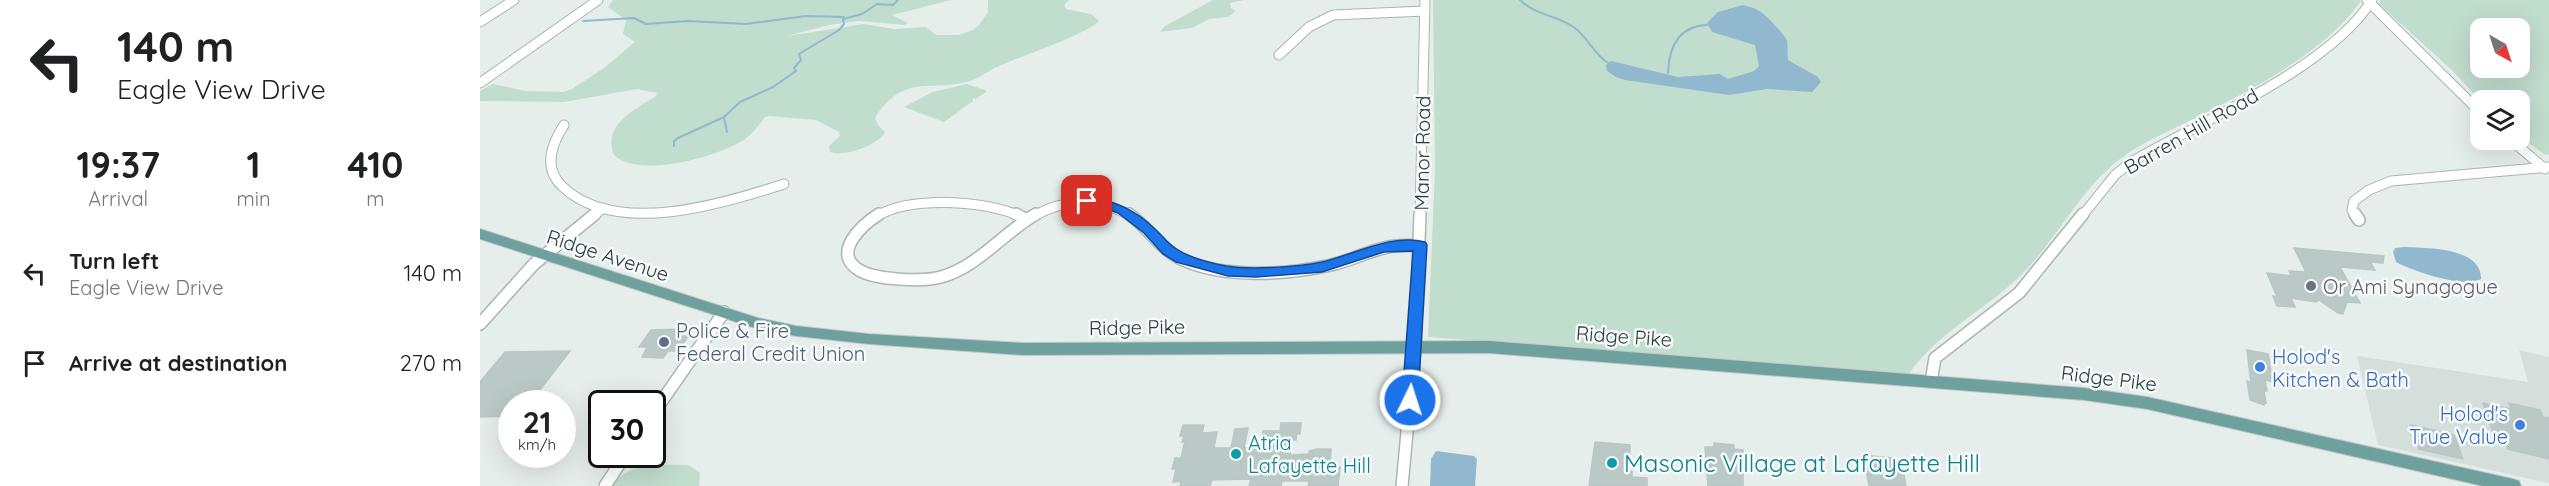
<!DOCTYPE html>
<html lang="en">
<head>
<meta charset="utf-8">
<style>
	body { margin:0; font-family:Quicksand,sans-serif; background:#f2f2f2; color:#202124; height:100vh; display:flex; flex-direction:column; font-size:22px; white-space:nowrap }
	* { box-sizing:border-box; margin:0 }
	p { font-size:20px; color:#757577 }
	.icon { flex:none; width:33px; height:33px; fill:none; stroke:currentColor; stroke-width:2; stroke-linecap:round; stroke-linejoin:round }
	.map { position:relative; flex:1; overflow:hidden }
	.sheet { display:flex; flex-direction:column; background:#fff; width:480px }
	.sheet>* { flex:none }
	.hud { background:#fff; color:#202124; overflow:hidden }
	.needle { width:39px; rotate:141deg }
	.fabs { position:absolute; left:1990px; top:18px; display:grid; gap:12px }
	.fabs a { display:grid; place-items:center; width:60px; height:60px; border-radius:12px; background:#fff; box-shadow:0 6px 24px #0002; font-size:30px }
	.speed { position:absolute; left:18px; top:390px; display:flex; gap:12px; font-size:30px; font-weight:700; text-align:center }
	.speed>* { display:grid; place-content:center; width:78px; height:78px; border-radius:50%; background:#fff; box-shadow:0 6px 24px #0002; line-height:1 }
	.speed small { font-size:15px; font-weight:400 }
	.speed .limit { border:3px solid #111; border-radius:9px; background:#fff; color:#111 }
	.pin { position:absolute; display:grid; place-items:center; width:51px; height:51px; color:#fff; margin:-26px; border-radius:12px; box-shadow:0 3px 9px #0006 }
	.me { position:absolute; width:66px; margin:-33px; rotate:4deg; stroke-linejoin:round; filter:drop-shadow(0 0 4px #0008) }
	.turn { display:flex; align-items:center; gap:21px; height:126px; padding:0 18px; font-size:27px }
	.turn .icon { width:78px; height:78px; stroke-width:2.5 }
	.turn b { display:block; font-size:42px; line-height:51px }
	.eta { display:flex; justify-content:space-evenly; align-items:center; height:102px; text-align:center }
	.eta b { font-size:36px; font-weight:700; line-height:42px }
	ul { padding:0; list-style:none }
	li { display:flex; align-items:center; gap:18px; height:90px; padding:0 18px }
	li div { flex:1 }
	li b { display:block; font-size:22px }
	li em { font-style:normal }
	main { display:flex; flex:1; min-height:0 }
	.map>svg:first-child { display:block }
</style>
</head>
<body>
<main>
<section class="sheet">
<div class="hud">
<div class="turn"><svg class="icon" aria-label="left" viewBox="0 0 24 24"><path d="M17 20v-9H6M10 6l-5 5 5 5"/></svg><div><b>140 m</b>Eagle View Drive</div></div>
</div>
<div class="eta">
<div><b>19:37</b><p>Arrival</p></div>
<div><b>1</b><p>min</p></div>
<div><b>410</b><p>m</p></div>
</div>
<ul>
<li><svg class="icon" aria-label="left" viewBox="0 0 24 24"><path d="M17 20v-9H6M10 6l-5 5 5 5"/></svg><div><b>Turn left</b><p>Eagle View Drive</p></div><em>140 m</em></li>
<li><svg class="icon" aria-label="arrive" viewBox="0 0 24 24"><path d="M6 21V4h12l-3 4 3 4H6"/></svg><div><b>Arrive at destination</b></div><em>270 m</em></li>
</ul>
</section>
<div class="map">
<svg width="2069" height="486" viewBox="0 0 2069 486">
	<rect width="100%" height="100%" fill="#e6eeec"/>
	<path fill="#d4dedb" d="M 2039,350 L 2069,357 L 2069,483 L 1898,445 L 1877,356 L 2048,382 Z"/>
	<path fill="#c1ddce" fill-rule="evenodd" d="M 133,0 L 471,0 L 412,15 L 428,23 L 425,25 L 379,21 L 349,25 L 307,36 L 384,24 L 414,29 L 446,27 L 456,35 L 479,35 L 493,30 L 499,25 L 508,12 L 508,0 L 589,0 L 584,5 L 586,9 L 611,14 L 619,21 C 604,36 540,56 517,67 C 509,70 501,77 493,80 C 450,94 425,71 395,118 L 398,125 L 405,132 C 397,146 365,157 350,152 L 349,146 L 360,136 L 359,132 L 336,120 L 289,116 L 285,117 C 278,126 272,135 262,141 C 236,157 159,179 134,155 C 122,125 154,110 176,96 L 177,93 L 157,89 L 84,102 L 0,101 L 0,91 L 13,84 L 46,91 L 83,92 L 92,89 L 124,68 L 155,42 L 143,34 L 146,20 L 128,7 Z
		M 733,0 L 764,0 L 750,3 L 751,8 L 756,11 L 748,17 L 729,19 L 712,28 L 680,32 L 685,26 Z
		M 953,0 L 1880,0 L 1881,1 C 1844,54 1764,94 1707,122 C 1687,132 1666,141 1647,154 C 1604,183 1581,233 1546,270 C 1510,308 1458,331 1428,375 L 948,337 L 955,169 Z
		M 1900,0 L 2069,0 L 2069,155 L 2064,154 L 2040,137 L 2040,100 L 2001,102 L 1974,72 L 1899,4 ZM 2001,28 L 2040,28 L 2040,68 L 2001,68 Z
		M 487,84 L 507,91 L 496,99 L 493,98 L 493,101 L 464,122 L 424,107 L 453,92 Z
		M 208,465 L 220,473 L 219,486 L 132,486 C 149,461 181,465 208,465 Z"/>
	<path fill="#92b8cf" d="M 1263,5 C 1270,7 1275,8 1281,12 C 1286,15 1306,36 1307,41 C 1308,47 1307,54 1308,60 L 1338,77 L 1341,82 L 1332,92 L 1287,89 L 1249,95 L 1145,80 L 1136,77 L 1127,71 L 1126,65 L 1131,61 L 1198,77 L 1240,74 L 1248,79 L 1274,71 L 1279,66 L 1275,45 L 1232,32 L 1227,23 L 1238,12 Z
		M 1924,247 C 1946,248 2002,247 2001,279 C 1985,289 1933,271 1916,262 L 1913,252 L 1915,248 Z
		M 956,451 L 994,456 L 997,459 L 995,486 L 950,486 L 951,459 Z"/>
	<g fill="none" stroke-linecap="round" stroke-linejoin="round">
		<path stroke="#92b8cf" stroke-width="2" d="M 1040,0 C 1056,16 1078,15 1095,28 C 1108,38 1114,54 1128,63
			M 103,21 L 154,18 L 166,24 L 208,21 L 266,24 L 326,16 L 364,17
			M 1188,73 C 1189,47 1199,26 1227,25
			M 244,117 L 247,132
			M 194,146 L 194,141 L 198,138 L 244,117 L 260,102 L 293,87 L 316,71 L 314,68 L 321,60 L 319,54 L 359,30 L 364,24 L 363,19 L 382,14 L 397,4 L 413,5 L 418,0"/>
	</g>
	<path fill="#bbc9c6" stroke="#b9c7c4" stroke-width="1.5" d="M 1814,248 L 1904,256 L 1903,263 L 1890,262 L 1895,270 L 1860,267 L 1880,303 L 1867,302 L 1863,314 L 1858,313 L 1839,300 L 1836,302 L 1811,298 L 1815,307 L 1797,306 L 1793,296 L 1797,297 L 1787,273 L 1811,276 L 1809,271 L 1826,272 Z
		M 205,329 L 200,336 L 208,336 L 199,351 L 188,351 L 183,358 L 162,357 L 167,347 L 159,347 L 171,330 Z
		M 1767,350 L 1788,354 L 1793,382 L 1785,380 L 1787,391 L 1784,391 L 1786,403 L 1784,402 L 1784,405 L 1770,400 L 1767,381 L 1771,383 Z
		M 90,351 L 49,404 L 32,404 L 32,416 L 0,417 L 0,382 L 25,352 Z
		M 2003,403 L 2031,409 L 2029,403 L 2060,410 L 2063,417 L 2069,418 L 2069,459 L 2028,449 L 2023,434 L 2013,432 Z
		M 801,423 L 821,423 L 820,434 L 817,434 L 816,440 L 812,440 L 810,455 L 829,454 L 829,451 L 837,449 L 851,449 L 850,467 L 860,467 L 858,486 L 828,486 L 829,481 L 802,481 L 801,486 L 769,486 L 771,479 L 732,480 L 730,486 L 700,486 L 701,481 L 693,482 L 696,469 L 692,469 L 695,458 L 701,458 L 705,441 L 702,442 L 704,436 L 700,436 L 703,425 L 724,425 L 722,433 L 737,432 L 734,448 L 751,448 L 755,429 L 768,428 L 764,448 L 781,448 L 783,431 L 800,431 Z
		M 1931,425 L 1974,435 L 1983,459 L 1939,449 Z
		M 1115,442 L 1150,445 L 1149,471 L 1152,471 L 1152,477 L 1167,478 L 1167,486 L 1109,486 Z
		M 1234,443 L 1254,445 L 1254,449 L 1263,450 L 1263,486 L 1228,486 L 1225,447 L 1234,447 Z
		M 1392,456 L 1412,458 L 1413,462 L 1422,463 L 1426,486 L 1389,486 L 1384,460 L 1393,460 Z"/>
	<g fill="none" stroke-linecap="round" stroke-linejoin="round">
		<defs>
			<path id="minor-far1" d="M 1887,0 L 2001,113
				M 0,22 L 34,0
				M 799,55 L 829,27 L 853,15 L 945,11
				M 0,83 L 118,0
				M 84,125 C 71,145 63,169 83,187 C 136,237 243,204 304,184
				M 2031,140 L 2065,169
				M 113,216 L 123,208
				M 397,216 C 430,196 505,200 539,216
				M 554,216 C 585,198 620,198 651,216
				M 940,216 L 945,0
				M 1602,216 L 1635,175 L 1651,162 C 1720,122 1851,67 1892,0
				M 1876,216 L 1872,210 L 1874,201 L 1889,190 L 1911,181 L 2069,167"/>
			<path id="minor" d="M 399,214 C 382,225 351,253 379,270 C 395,280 443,282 461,277 C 499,266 523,233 556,214
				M 536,214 L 545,219
				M 649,214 C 668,227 680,249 701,259 C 744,279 806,275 851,265 C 870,261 888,251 908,247 C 918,245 929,246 940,245
				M 1875,214 L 1879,220
				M 0,324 L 54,264 L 115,214
				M 1451,382 L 1455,358 L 1539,293 L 1603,214
				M 172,415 L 244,312
				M 125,486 L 146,454
				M 922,486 L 935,346 L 940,214"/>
			<path id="major" d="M 0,229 L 278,318 L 316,326 L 389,334 L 543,343 L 1009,341 L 1604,388 L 1667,397 L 2033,479 L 2039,481 L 2041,486 L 2003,486 L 1667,409 L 1604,400 L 1009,353 L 543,355 L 389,344 L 316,336 L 272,327 L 0,239 Z"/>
		</defs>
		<use href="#minor-far1" stroke="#a9b6b4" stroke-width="11"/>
		<use href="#minor" stroke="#a9b6b4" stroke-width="14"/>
		<use href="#major" stroke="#c2c9c9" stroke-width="2"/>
		<use href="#minor-far1" stroke="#fff" stroke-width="9"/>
		<use href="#minor" stroke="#fff" stroke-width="11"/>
		<use href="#major" fill="#6ea09e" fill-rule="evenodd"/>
	</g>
	<path fill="#1a73e8" stroke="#114b97" stroke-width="1.5" d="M 607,197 C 633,200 656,210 675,229 C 682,235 687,243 695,248 C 709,258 730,263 746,266 C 769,270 820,267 842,262 C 873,255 912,233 945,242 L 947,245 L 938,400 L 935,405 L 924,405 L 922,400 L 933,251 L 904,252 L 842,272 L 776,277 L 748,276 L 696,262 L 683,254 L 664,233 L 638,213 L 621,207 L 602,204 L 600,201 L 602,198 Z"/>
	<circle fill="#6b7280" stroke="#f7faf9" stroke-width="2" cx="1831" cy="286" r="6"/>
	<circle fill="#5c6f8a" stroke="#f7faf9" stroke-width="2" cx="184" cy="342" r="6"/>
	<g fill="#3f7fe0" stroke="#f7faf9" stroke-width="2">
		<circle cx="1780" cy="367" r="6"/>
		<circle cx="2040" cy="425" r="6"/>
	</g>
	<g fill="#0f9aa8" stroke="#f7faf9" stroke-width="2">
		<circle cx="756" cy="454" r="6"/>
		<circle cx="1132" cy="463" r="6"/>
	</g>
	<g text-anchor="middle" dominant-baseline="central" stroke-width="5" stroke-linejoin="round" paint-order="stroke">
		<g font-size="20" fill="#263f3e" stroke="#f7faf9">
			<text transform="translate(1711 131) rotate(-30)">Barren Hill Road</text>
			<text transform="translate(942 153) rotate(-89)">Manor Road</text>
			<text transform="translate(128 255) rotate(18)">Ridge Avenue</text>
			<text transform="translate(657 327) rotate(-1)">Ridge Pike</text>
			<text transform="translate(1144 336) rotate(4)">Ridge Pike</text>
			<text transform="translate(1629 378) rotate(7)">Ridge Pike</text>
		</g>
		<g font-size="20" fill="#5b616d" stroke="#f7faf9" text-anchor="start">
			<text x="1843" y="286">Or Ami Synagogue</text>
		</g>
		<g font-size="20" fill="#4e5e75" stroke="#f7faf9" text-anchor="start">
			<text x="196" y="330">Police &amp; Fire<tspan x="196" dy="23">Federal Credit Union</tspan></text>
		</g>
		<g font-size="20" fill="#366cbe" stroke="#f7faf9" text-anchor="start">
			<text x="1792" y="356">Holod's<tspan x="1792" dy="23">Kitchen &amp; Bath</tspan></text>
			<text x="2028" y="413" text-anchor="end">Holod's<tspan x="2028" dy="23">True Value</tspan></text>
		</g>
		<g font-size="20" fill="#0d838f" stroke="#f7faf9" text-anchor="start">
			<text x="768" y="442">Atria<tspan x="768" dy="23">Lafayette Hill</tspan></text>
		</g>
		<g font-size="24" fill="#0d838f" stroke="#f7faf9" text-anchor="start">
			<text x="1144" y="463">Masonic Village at Lafayette Hill</text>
		</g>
	</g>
</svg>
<div class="fabs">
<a><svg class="needle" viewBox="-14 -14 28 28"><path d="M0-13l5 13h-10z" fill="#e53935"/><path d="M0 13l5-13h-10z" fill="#757577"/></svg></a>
<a><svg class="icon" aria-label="layers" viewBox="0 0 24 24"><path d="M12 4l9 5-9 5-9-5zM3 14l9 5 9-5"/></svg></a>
</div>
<div class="speed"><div>21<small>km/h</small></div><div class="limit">30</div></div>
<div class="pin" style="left:607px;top:201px;background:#d93025"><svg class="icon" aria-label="arrive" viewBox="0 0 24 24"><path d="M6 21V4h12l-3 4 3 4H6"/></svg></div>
<svg class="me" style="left:930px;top:400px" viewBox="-20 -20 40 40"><circle r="17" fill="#1a73e8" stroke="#fff" stroke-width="3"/><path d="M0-11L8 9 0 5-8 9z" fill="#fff"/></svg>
</div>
</main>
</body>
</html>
